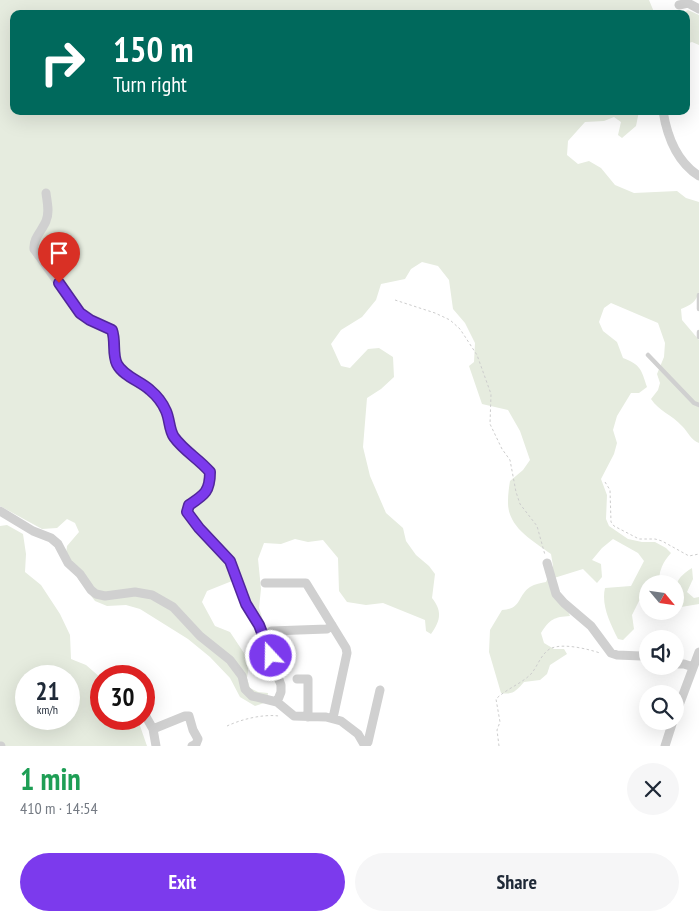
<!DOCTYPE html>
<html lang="en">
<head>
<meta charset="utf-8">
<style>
	body { margin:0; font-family:"PT Sans Narrow",sans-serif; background:#f6f6f7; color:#1f2937; height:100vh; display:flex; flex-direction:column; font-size:19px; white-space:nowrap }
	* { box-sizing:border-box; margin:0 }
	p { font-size:16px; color:#747a83 }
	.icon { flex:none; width:28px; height:28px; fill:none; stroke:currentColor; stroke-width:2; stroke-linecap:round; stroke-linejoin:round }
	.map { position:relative; height:746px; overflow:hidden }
	.panel { display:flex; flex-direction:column; background:#fff; flex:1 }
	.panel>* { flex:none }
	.guide { position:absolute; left:10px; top:10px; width:680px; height:105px; border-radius:10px; box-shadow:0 5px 20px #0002; background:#00695c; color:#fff; overflow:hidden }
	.needle { width:32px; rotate:119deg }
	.controls { position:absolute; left:639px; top:575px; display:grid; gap:10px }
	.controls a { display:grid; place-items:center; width:45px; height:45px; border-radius:50%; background:#fff; box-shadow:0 5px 20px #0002; font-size:25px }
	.speed { position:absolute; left:15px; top:665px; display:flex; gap:10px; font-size:25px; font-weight:700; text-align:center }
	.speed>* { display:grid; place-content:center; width:65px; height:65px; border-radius:50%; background:#fff; box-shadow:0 5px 20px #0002; line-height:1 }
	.speed small { font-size:12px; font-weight:400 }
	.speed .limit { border:8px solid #d22; background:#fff; color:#111 }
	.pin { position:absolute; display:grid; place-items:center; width:42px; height:42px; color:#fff; margin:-51px -21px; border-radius:50% 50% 50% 0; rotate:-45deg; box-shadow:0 0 5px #0007 }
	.pin .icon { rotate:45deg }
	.me { position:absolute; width:55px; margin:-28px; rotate:339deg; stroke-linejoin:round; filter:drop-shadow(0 0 4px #0008) }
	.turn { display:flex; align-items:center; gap:18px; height:105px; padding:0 20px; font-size:22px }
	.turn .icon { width:65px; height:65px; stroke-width:2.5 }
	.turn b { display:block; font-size:35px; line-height:42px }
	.round { display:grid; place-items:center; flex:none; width:52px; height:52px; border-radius:26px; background:#f6f6f7 }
	.overview { display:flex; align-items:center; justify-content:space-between; height:85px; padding:0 20px }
	h1 { font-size:30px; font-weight:800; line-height:38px; color:#1e9e55 }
	.primary-button { display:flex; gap:10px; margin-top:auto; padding:10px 20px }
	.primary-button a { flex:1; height:58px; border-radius:30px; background:#7c3aed; color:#fff; font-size:20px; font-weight:800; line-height:58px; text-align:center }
	.primary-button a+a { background:#f6f6f7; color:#1f2937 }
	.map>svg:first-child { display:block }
</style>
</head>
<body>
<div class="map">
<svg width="699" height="746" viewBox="0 0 699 746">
	<rect width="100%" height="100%" fill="#fff"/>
	<path fill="#e6ecdf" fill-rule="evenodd" d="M 0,0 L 649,0 L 654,12 L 658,14 L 14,14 L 14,111 L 639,111 L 636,126 L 622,138 L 618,135 L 621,122 L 614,117 L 604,121 L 585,122 L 568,141 L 567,155 L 578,164 L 589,161 L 601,168 L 615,185 L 634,193 L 677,191 L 686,198 L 699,202 L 699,292 C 696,302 691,305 681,309 L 682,320 L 699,340 L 699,443 C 691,440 688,432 682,426 C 672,415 659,411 651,399 L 658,390 L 660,383 L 657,374 L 664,357 L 665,343 L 658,323 L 611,303 L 604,308 L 599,322 L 603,331 L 617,342 L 623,358 C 641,365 641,369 647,387 L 639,393 L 631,393 L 617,416 L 613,430 L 617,443 L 614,454 L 601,479 L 607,495 L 606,519 L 609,526 L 628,539 L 642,542 L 655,542 L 666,548 L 671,553 C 662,563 659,571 659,584 L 648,584 L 647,599 L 639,601 L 632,615 L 634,629 L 623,640 L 618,639 C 610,623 601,605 605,588 L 631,586 L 644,561 L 638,553 L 613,539 L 602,548 L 592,560 L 601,564 L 602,577 L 597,583 L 583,569 L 554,578 L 570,616 C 554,617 550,619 541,633 L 544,643 L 554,649 L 564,649 L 567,654 L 550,665 L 547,674 L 540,680 L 524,682 C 516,691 513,695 501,693 L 489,652 L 490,630 L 502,610 C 522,609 517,596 530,587 C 535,584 541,583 546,582 L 553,566 L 551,554 C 532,540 507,527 508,501 C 508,494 509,487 510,481 L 523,470 L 530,460 L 520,431 L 508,410 L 482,404 L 469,366 L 474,362 L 475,343 L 465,323 L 453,309 L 449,280 L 438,266 L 422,262 L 411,269 L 405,279 L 381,284 L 376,300 L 362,317 L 341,330 L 331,344 L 341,366 L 350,368 L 368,349 L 379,348 L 393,357 L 394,377 L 381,389 L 367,398 L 363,447 L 370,476 L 386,513 L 403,528 L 406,541 L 416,555 L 429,566 L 435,574 L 432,598 C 443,612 440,621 431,634 L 426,631 L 425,620 L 383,603 L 366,605 L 347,602 L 339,591 L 338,558 L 323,540 L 308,542 L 295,539 L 281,544 L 264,543 L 258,559 L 261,589 L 259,608 L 272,648 L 279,659 L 283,685 L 275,683 L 254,627 L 253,608 L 248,592 L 232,581 L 207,591 L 202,602 L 215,626 L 230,632 L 244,653 L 249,666 L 247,678 L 250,688 L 258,692 L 268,693 L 267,702 L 255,706 L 240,697 L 230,678 L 210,657 L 188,639 L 140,609 L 126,605 L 107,606 L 95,601 L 79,580 L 66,554 L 67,546 L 79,532 L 75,523 L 67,519 L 57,528 L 42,529 L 0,506 Z
		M 688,10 L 699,15 L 699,45 L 692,42 L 686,44 L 686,14 L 680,14 Z
		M 7,525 L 23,534 L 26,554 L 25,572 L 41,585 L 60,614 L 70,635 L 71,659 L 86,665 L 101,678 L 101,719 L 136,719 L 139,723 L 147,746 L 0,746 L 0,526 ZM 26,676 L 69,676 L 69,719 L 26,719 Z
		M 692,568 L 693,579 L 687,592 L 694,598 L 699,597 L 699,604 L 675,608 C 675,587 673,580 692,568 Z"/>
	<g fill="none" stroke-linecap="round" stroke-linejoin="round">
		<path stroke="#cdcdcd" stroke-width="1" stroke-dasharray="2.5 2.5" stroke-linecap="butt" d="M 395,300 L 435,313 L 450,320 L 460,329 L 477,355 L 491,394 L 490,424 L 502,449 L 510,460 L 516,492 L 520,504 L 537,526 L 545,555
			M 605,482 L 610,490 L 611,522 L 614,526 L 639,539 L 655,539 L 662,541 L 689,556 L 699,554
			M 227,726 C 242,719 263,714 279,716
			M 499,746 L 497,730 L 500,722 L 496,699 C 506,689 521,684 531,674 C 537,667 540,657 547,651 C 557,641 588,649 600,653"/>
		<path stroke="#d0d0d0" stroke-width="4.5" d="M 699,295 L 699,309
			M 699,332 L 699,337
			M 648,355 L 694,403 L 699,405"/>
		<path stroke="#d0d0d0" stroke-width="9" d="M 679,5 L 688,3 L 699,9
			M 663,111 C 667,136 677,162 699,176
			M 46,193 C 47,202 50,212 46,221 C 42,231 33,238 34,249 L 80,313 L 90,319 L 112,330 C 116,341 112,354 117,364 C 123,376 140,381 150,390 C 156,395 163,404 166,412 C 170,420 169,430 174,437 C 184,451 199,459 210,472 C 210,492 204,495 189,505 L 187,512 L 199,527 L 231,561 L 246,604 L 259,625 L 281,685 L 281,692 L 277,702
			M 0,511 L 33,531 L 51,538 L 58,544 L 68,563 L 80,574 L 91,590 L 96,594 L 105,596 L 135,592 L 152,595 L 173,607 L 200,636 L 230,660 L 242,676 L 245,689 L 252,696 L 277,702 L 294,716 L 326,717 L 341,721 L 358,734 L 365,746
			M 547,563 L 556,594 L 564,603 L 591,626 L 611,653 L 617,655 L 641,656 L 648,658
			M 265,583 L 306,583 L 346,648 L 347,653 L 333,718
			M 271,631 L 327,629 L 332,625
			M 675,664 L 684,664 L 693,667
			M 297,679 L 308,679 L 308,717
			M 145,715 L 153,729 L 156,746
			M 675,716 L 699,652
			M 153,729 L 185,716 L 189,716 L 193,730 L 198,739 L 196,744 L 192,746
			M 0,746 L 1,746
			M 365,746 L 368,742 L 380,690
			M 665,746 L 673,721"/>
	</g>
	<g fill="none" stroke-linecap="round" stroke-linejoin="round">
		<defs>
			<path id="route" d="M 59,283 L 80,313 L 90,320 L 112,330 C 116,341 112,354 117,364 C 123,376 140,381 150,390 C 156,395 163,404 166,411 C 170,420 169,430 174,437 C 184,451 199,459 210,472 C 210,492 204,495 189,505 L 187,512 L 199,528 L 230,561 L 246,604 L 259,625 L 271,656"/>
		</defs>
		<use href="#route" stroke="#51269a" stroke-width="12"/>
		<use href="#route" stroke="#7c3aed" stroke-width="9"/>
	</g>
</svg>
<div class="controls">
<a><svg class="needle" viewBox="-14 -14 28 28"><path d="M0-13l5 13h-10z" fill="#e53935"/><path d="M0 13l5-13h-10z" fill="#747a83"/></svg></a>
<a><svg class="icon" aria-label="sound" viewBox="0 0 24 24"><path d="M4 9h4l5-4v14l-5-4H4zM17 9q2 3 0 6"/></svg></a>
<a><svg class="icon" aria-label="search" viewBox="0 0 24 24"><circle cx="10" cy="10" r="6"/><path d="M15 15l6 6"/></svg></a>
</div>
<div class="speed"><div>21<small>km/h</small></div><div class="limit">30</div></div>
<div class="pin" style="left:59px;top:283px;background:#d93025"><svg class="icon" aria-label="arrive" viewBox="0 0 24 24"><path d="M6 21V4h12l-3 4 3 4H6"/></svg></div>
<svg class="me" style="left:271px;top:656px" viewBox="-20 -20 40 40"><circle r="17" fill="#7c3aed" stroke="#fff" stroke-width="3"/><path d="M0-11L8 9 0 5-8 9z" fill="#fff"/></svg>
<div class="guide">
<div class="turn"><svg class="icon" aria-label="right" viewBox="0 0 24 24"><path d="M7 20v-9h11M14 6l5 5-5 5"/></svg><div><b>150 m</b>Turn right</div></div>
</div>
</div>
<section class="panel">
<div class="overview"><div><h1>1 min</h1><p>410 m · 14:54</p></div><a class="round"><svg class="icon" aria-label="close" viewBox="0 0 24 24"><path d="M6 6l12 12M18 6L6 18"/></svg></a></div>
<div class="primary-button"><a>Exit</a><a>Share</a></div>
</section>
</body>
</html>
